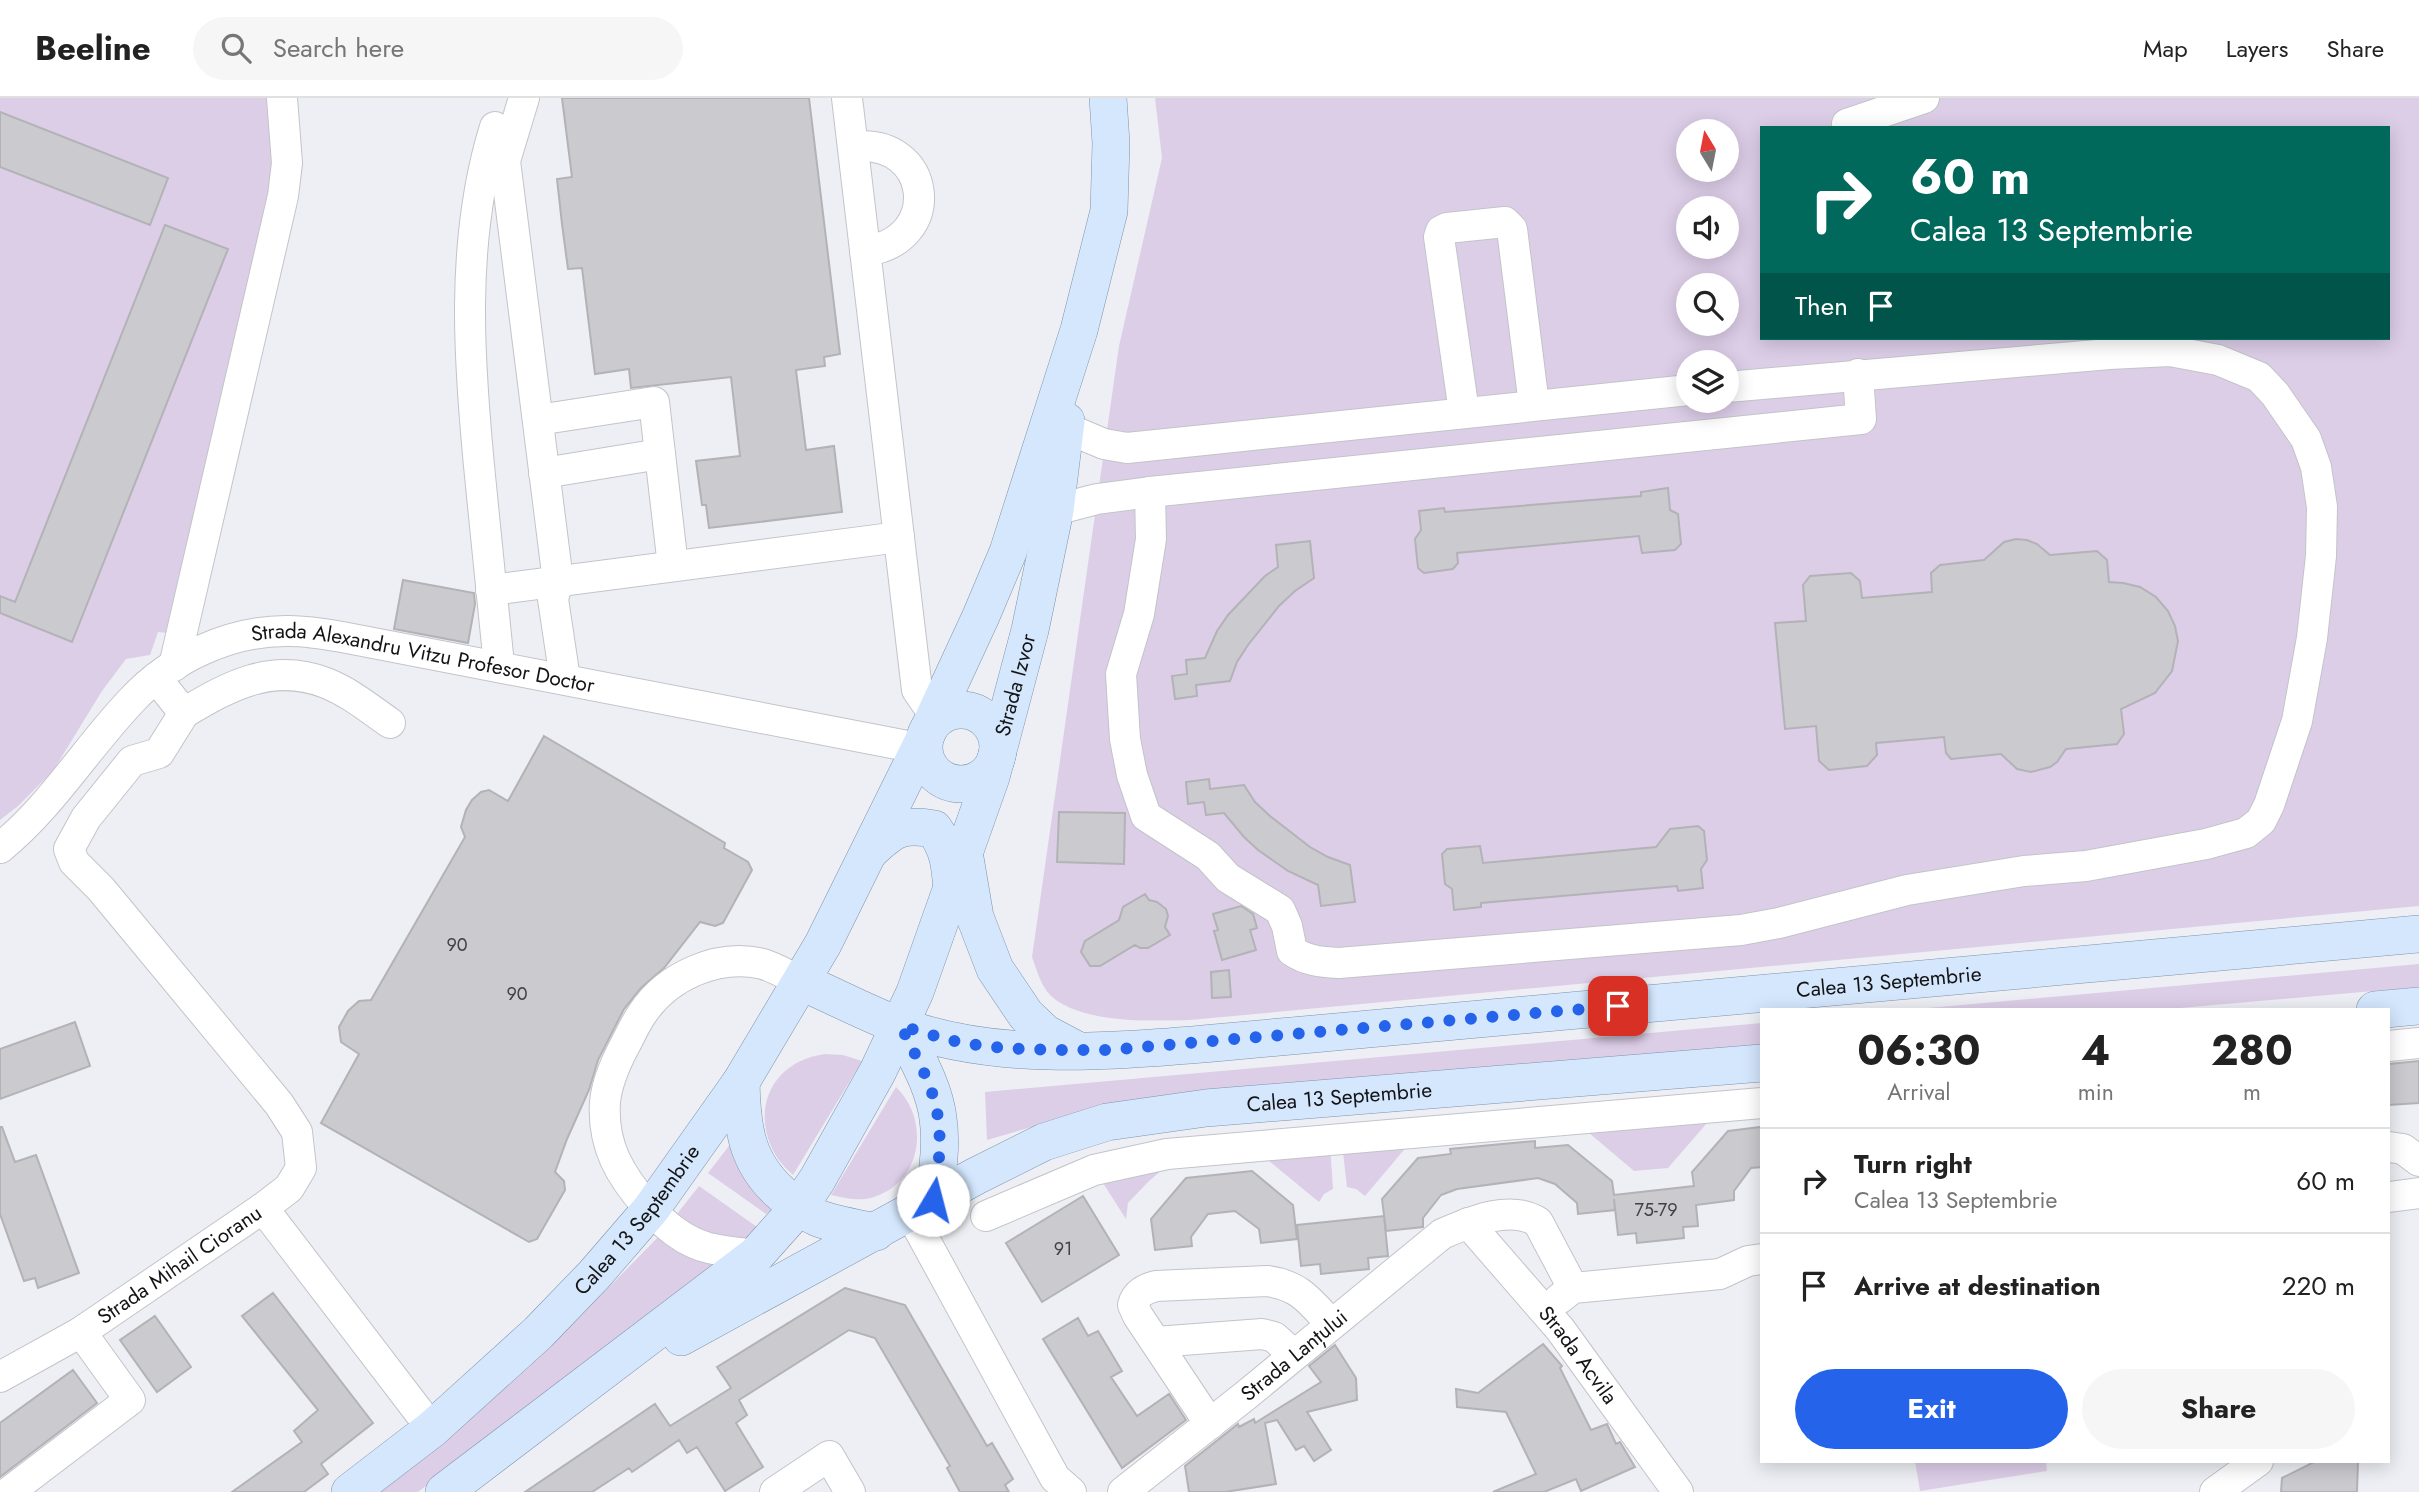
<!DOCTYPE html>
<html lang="en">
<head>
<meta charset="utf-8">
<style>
	body { margin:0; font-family:Jost,sans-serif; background:#f6f6f6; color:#222; height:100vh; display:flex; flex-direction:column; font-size:26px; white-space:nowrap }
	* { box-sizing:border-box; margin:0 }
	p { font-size:23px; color:#767676 }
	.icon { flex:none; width:38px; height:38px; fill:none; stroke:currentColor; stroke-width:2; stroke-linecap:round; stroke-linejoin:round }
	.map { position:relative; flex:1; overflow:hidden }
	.side { position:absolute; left:1760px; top:910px; width:630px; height:455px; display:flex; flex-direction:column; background:#fff; border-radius:0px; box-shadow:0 4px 18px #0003 }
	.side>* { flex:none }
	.hud { position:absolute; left:1760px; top:28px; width:630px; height:214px; border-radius:0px; box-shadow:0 4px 18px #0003; background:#00695c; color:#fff; overflow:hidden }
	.needle { width:46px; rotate:350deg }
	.fabs { position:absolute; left:1676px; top:21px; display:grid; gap:14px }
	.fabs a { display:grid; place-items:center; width:63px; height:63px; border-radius:50%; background:#fff; box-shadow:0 4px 18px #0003; font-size:35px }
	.pin { position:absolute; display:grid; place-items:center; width:60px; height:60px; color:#fff; margin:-30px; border-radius:14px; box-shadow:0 4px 10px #0006 }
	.me { position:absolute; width:77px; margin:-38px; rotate:8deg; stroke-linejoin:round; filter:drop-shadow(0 0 5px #0008) }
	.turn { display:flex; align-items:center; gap:24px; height:147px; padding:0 35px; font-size:32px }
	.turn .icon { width:91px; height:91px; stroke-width:2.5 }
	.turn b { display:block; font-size:49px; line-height:60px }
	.then { display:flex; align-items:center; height:66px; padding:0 35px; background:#0003; gap:14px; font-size:26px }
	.eta { display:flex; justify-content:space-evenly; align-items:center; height:119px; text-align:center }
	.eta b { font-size:42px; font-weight:700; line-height:49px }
	.button { display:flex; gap:14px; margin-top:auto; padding:14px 35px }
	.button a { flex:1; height:80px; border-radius:42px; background:#2563eb; color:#fff; font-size:28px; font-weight:700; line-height:80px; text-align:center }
	.button a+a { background:#f6f6f6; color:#222 }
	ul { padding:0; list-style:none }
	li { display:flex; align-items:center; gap:21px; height:105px; padding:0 35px; border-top:2px solid #e0e0e0 }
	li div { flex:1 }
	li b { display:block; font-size:26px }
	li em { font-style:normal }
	header { display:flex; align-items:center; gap:42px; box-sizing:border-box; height:98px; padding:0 35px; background:#fff; border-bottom:2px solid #e0e0e0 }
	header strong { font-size:33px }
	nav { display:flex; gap:38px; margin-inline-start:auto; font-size:24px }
	.search { width:490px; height:63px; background:#f6f6f6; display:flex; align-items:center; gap:18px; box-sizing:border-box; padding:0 24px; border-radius:38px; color:#767676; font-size:26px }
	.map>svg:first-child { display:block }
</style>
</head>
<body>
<header>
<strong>Beeline</strong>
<div class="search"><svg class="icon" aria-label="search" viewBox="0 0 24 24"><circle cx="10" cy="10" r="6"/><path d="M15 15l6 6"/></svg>Search here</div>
<nav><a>Map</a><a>Layers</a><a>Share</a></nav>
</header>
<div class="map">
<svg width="2419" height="1394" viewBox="0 0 2419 1394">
	<rect width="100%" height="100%" fill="#edeff4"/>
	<path fill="#ddcee8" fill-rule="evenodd" d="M 0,0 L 295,0 L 194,538 L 158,534 L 150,557 L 126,561 L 102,593 L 53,673 L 18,708 L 0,722 Z
		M 1155,0 L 2419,0 L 2419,808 L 1190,922 C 1151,923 1082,926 1051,898 C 1041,888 1037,873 1032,859 L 1119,248 L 1162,60 ZM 1762,30 L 2389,30 L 2389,240 L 1762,240 ZM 1689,33 L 1727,33 L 1727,72 L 1689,72 ZM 1689,110 L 1727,110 L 1727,149 L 1689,149 ZM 1689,187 L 1727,187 L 1727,226 L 1689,226 ZM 1689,264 L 1727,264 L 1727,303 L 1689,303 Z
		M 2419,866 L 2419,889 L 2157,912 L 1906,912 Z
		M 1762,925 L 1762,947 L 1169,999 L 1101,1009 L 987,1042 L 985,994 Z
		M 825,956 L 843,957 L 862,963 L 793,1077 C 788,1072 782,1067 778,1061 C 748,1014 771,963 825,956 Z
		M 896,989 C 930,1022 923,1083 874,1099 C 860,1104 845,1100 831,1097 Z
		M 1714,1017 L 1668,1070 L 1634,1073 L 1582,1029 Z
		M 1414,1040 L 1365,1098 L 1356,1091 L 1347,1089 L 1342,1046 Z
		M 732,1044 L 772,1111 L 766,1116 L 708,1075 Z
		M 1330,1047 L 1333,1091 L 1324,1096 L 1319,1104 L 1258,1054 Z
		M 1174,1062 L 1149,1083 L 1128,1105 L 1126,1121 L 1101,1082 Z
		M 699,1088 L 760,1131 L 747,1141 L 723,1145 L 673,1121 Z
		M 664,1133 L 725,1163 L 418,1394 L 374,1394 L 452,1331 L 570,1229 Z
		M 1915,1363 L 2046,1363 L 2047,1373 L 1920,1393 Z"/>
	<path fill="#cacacf" stroke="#b2b2b7" stroke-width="2" d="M 562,0 L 809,0 L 840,256 L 824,259 L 825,268 L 796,272 L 806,352 L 834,348 L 842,414 L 709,430 L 706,407 L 702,407 L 696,363 L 740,358 L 731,279 L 631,290 L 629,271 L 595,276 L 582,170 L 568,171 L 562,126 L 557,81 L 572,79 Z
		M 0,14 L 168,80 L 150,127 L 0,69 Z
		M 165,127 L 228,151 L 72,544 L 0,515 L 0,498 L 15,504 Z
		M 1668,390 L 1670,412 L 1678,416 L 1681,446 L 1675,452 L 1642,455 L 1639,438 L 1457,455 L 1458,465 L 1453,471 L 1424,475 L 1418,470 L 1415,441 L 1421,432 L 1419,413 L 1444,410 L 1445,414 L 1641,398 L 1641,394 Z
		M 2016,441 L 2027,442 L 2037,446 L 2050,457 L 2097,453 L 2107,462 L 2109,484 L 2123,485 L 2140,489 L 2156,499 L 2168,513 L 2175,528 L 2178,543 L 2172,573 L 2155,595 L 2121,611 L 2124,636 L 2117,646 L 2066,651 L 2057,664 L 2050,669 L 2031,674 L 2017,671 L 2001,656 L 1951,661 L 1946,655 L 1944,639 L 1876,645 L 1877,657 L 1867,668 L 1829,672 L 1819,663 L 1816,628 L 1785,631 L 1775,525 L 1806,523 L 1803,487 L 1810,478 L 1851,475 L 1860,483 L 1862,500 L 1932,494 L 1931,475 L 1940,467 L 1984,462 L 2004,444 Z
		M 1310,443 L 1314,480 L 1295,493 L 1279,508 L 1248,547 L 1237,564 L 1230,583 L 1196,587 L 1197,598 L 1175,601 L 1172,578 L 1187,576 L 1186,562 L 1205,560 L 1217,533 L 1228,517 L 1265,478 L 1278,469 L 1276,447 Z
		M 403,482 L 474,495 L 475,506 L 468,545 L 394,531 Z
		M 544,638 L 725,745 L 724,750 L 748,764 L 752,772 L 723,825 L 715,828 L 700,824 L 664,870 L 641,890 L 624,911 L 598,962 L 589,992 L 567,1041 L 555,1074 L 564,1083 L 565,1092 L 537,1141 L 529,1144 L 321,1025 L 359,956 L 341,944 L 339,929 L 348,913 L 359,903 L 371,902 L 465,739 L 461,729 L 466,712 L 472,702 L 481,694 L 489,692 L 508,703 Z
		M 1209,681 L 1210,691 L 1244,687 L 1255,704 L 1270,718 L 1310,749 L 1328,759 L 1350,767 L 1355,804 L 1321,808 L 1318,787 L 1288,773 L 1258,752 L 1244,739 L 1224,715 L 1206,717 L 1204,704 L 1188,706 L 1186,684 Z
		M 1059,714 L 1125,715 L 1124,766 L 1057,764 Z
		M 1698,728 L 1704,733 L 1707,762 L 1701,771 L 1703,790 L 1678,793 L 1677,788 L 1481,805 L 1481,809 L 1454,812 L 1452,791 L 1445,786 L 1442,756 L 1447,751 L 1480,748 L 1483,765 L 1656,749 L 1670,731 Z
		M 1145,796 L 1149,802 L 1157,804 L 1166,811 L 1168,818 L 1165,829 L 1170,837 L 1148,850 L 1140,850 L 1135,847 L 1100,868 L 1090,868 L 1081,854 L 1085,843 L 1119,822 L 1123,809 Z
		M 1241,808 L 1253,816 L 1257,830 L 1250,832 L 1256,852 L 1222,862 L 1214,833 L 1218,832 L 1213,816 Z
		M 1229,872 L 1231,899 L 1212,900 L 1211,874 Z
		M 75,924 L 90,968 L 0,1001 L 0,951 Z
		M 2419,963 L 2419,1005 L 2389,1007 L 2389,966 Z
		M 0,1029 L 2,1029 L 15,1064 L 36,1057 L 79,1175 L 38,1190 L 35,1180 L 24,1183 L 0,1116 Z
		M 1761,1029 L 1762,1069 L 1751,1070 L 1734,1093 L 1734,1102 L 1696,1107 L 1698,1128 L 1683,1129 L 1684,1140 L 1637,1145 L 1636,1135 L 1618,1137 L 1614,1101 L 1615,1112 L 1578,1116 L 1577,1105 L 1555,1086 L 1538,1080 L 1457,1091 L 1441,1097 L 1423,1120 L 1423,1129 L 1386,1133 L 1382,1101 L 1418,1060 L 1451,1056 L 1450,1051 L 1535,1043 L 1535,1050 L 1568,1047 L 1612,1083 L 1614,1097 L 1694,1088 L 1692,1074 L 1728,1033 Z
		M 1252,1073 L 1293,1107 L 1297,1141 L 1261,1145 L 1259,1131 L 1235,1113 L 1208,1116 L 1191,1139 L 1192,1148 L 1155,1152 L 1151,1121 L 1186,1080 Z
		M 1083,1098 L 1119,1157 L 1042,1204 L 1006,1145 Z
		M 1384,1118 L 1388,1158 L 1368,1160 L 1369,1171 L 1321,1176 L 1320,1166 L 1301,1168 L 1297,1127 Z
		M 845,1190 L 905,1207 L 987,1348 L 992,1345 L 1013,1381 L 1005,1387 L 1009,1394 L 960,1394 L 947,1370 L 950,1368 L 875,1240 L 849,1232 L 739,1302 L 747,1317 L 736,1325 L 763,1369 L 725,1393 L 697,1349 L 687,1355 L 679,1342 L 632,1374 L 629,1370 L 592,1394 L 525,1394 L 655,1306 L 670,1328 L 731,1290 L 717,1269 Z
		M 273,1195 L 373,1325 L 321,1366 L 328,1376 L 304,1394 L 232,1394 L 302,1344 L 294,1333 L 318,1312 L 242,1218 Z
		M 155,1218 L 191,1269 L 157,1294 L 120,1242 Z
		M 1078,1220 L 1088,1238 L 1098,1233 L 1122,1273 L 1111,1279 L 1137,1318 L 1169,1296 L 1186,1322 L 1122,1370 L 1043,1241 Z
		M 1543,1246 L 1562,1268 L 1560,1270 L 1591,1332 L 1607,1326 L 1616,1346 L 1620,1344 L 1635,1369 L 1581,1393 L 1576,1381 L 1544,1394 L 1493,1394 L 1536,1376 L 1506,1314 L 1457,1309 L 1456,1291 L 1478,1295 Z
		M 1335,1247 L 1356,1280 L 1357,1302 L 1307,1314 L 1331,1352 L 1314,1363 L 1304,1348 L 1296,1352 L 1277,1322 L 1265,1325 L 1276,1386 L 1225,1394 L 1189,1394 L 1185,1368 L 1238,1326 L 1239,1329 L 1254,1321 L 1255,1325 L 1321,1284 L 1309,1268 Z
		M 73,1272 L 97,1305 L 0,1379 L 0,1325 Z
		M 2316,1363 L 2358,1363 L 2357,1394 L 2281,1394 L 2282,1380 Z"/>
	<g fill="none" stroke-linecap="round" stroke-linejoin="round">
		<defs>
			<g id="minor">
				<path d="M 524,0 L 505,63 L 558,483 L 553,501 L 565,581"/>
				<path d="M 847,0 L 917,592 L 935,618"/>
				<path d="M 1847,26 L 1924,0"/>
				<path d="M 495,29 C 459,145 469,269 481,388 C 487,448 493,508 499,567"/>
				<path d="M 853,49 C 932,39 945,143 865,153"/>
				<path d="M 1464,314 L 1439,139 L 1441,133 L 1447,130 L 1505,124 L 1512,131 L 1534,307"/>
				<path d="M 538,322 L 654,304 L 673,468"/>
				<path d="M 1066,330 L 1104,346 L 1127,350 L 1689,292"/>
				<path d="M 544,375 L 660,356"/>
				<path d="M 1150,394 L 1151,441 L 1139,516 L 1121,576 L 1125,641 L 1132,677 L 1146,718 L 1208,758 L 1228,780 L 1280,812 L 1287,828 L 1292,853 C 1307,863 1321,864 1339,865 L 1741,832 L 1779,825 L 1907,792 L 2024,773 L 2086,768 L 2206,746 L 2246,735 L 2261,723 L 2269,707 L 2297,623 L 2312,540 L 2321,458 L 2322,409 L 2316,369 L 2306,341 L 2275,296 L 2259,279 L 2218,262 L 2170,253 L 2109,256 L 1727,289"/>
				<path d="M 1055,412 L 1097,401 L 1150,394 L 1861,321 L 1858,276"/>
				<path d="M 491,492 L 899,439"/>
				<path d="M 174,568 L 283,98 L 287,65 L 282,0"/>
				<path d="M 184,615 C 229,588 272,564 326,585 C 349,594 370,611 390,625"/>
				<path id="s1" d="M 0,750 C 52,708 86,650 132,602 C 171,560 231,532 289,533 C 307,533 325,536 342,539 L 923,651"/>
				<path d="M 2389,948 L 2419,945"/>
				<path d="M 2389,1049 L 2403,1051 L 2419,1063"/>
				<path d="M 2389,1099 L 2419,1095"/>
				<path d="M 263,1110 L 432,1331"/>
				<path d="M 910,1115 L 1055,1380 L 1071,1394"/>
				<path d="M 986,1118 L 1094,1072 L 1167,1056 L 1762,1005"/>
				<path id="s2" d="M 1468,1125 L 1560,1231 L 1678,1394"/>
				<path d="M 756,1157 C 741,1155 724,1154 709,1150 C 684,1144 665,1127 648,1109 C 620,1078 602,1047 605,1004 C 607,984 615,966 624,949 C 630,938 635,926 642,916 C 667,878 718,855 763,866 C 776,870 789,878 802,884"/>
				<path d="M 1559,1201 L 1573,1190 L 1720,1176 L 1748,1163 L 1762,1161"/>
				<path d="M 1156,1244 L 1262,1236 L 1274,1239 L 1294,1257"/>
				<path id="s3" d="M 0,1279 L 81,1234 L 263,1110 L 289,1090 L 301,1070 L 297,1034 L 279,1006 L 101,791 L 74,764 L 69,751 L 86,720 L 132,663 L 159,655 L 184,615 L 156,580"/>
				<path d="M 1210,1326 L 1138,1218 L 1133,1207 C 1136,1195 1145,1191 1156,1188 L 1267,1183 C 1299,1187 1310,1203 1331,1226"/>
				<path d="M 9,1394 L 130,1302 L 81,1234"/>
				<path d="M 775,1394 L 829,1358 L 850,1394"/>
				<path id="s4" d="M 1123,1394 L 1245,1298 L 1442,1136 C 1470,1124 1510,1106 1538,1124 L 1573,1190"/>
				<path d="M 2215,1394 L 2258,1363"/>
			</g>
			<g id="major">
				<circle cx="961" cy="649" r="37"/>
				<path d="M 870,753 C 893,731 902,725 934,731 C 949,752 950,767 952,792"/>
				<path d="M 965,760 L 975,819 L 995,871 L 1026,917 L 1045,935 L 1077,952"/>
				<path id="s5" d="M 802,884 C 834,898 866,915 900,928 C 995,963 1104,954 1203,946 L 2419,836"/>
				<path d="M 2375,912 L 2419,908"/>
				<path d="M 901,928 C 915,957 934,988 938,1020 C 942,1047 938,1075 933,1102"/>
				<path d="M 741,984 C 742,1029 746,1065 782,1096 C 793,1106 804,1114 818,1120 C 836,1127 857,1130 876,1134"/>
				<path id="s6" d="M 681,1239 L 976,1078 L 1044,1044 L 1107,1024 L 1206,1010 L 1762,965"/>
				<path id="s7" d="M 350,1394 L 432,1331 L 538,1235 L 594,1177 L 651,1111 L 741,984 L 823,846 L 920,650 L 981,518 L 1008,454 L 1079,232 L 1109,113 L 1111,45 L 1108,0"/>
				<path id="s8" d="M 444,1394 L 756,1157 L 798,1110 L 817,1082 L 878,973 L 915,894 L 991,679 L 1030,532 L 1055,412 L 1066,323"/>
			</g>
		</defs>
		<use href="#minor" stroke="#c2c4c9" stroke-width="32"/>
		<use href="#major" stroke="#7e93ab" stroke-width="38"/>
		<use href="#minor" stroke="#fff" stroke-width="30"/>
		<use href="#major" stroke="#d4e7fd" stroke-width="37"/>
	</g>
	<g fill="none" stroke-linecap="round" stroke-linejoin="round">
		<path stroke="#2563eb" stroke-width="12" stroke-dasharray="0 21.6" d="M 933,1102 C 938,1075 942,1047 938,1020 C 934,988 915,957 901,928 C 920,933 940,940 959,944 C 1008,953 1058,952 1108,952 L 1618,908"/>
	</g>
	<g text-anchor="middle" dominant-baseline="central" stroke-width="6" stroke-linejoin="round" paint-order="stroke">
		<g font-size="18" fill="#424244">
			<text x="457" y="847">90</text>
			<text x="517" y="896">90</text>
			<text x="1656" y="1112">75-79</text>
			<text x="1063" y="1151">91</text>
		</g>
		<g font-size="21" fill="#141416" stroke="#fbfcfe">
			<text stroke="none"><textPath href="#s1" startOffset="511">Strada Alexandru Vitzu Profesor Doctor</textPath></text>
			<text stroke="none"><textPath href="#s8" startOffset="1024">Strada Izvor</textPath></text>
			<text stroke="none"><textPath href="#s5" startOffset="1102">Calea 13 Septembrie</textPath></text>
			<text stroke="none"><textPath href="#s6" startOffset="712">Calea 13 Septembrie</textPath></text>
			<text stroke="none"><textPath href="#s7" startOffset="397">Calea 13 Septembrie</textPath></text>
			<text stroke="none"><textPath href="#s3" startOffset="212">Strada Mihail Cioranu</textPath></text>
			<text stroke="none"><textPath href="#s2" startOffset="172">Strada Acvila</textPath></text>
			<text stroke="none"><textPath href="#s4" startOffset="219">Strada Lanțului</textPath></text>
		</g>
	</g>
</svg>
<div class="fabs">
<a><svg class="needle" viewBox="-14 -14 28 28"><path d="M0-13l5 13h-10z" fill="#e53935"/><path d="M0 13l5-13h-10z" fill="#767676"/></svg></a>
<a><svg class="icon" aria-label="sound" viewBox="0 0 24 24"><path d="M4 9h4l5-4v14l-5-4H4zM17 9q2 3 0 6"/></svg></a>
<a><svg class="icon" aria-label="search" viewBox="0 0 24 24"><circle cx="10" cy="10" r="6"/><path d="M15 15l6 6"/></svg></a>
<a><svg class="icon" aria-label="layers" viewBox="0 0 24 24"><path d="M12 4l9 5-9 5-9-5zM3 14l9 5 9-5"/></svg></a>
</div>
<div class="pin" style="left:1618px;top:908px;background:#d93025"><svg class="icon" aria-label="arrive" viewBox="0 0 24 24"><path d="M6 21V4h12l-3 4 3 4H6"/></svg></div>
<svg class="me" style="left:933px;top:1102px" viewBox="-20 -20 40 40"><circle r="19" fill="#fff"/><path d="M0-13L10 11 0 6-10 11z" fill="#2563eb"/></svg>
<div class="hud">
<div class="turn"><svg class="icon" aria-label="right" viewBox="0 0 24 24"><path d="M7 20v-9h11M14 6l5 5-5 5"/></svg><div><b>60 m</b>Calea 13 Septembrie</div></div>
<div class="then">Then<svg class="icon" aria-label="arrive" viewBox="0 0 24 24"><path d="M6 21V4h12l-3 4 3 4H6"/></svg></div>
</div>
<section class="side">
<div class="eta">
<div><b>06:30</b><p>Arrival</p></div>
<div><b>4</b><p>min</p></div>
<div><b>280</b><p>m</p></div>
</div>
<ul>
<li><svg class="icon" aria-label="right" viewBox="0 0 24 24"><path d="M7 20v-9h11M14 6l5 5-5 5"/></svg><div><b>Turn right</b><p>Calea 13 Septembrie</p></div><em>60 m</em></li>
<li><svg class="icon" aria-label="arrive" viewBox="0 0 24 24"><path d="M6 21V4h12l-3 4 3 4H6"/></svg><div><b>Arrive at destination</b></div><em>220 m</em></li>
</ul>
<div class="button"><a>Exit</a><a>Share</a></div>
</section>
</div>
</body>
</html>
